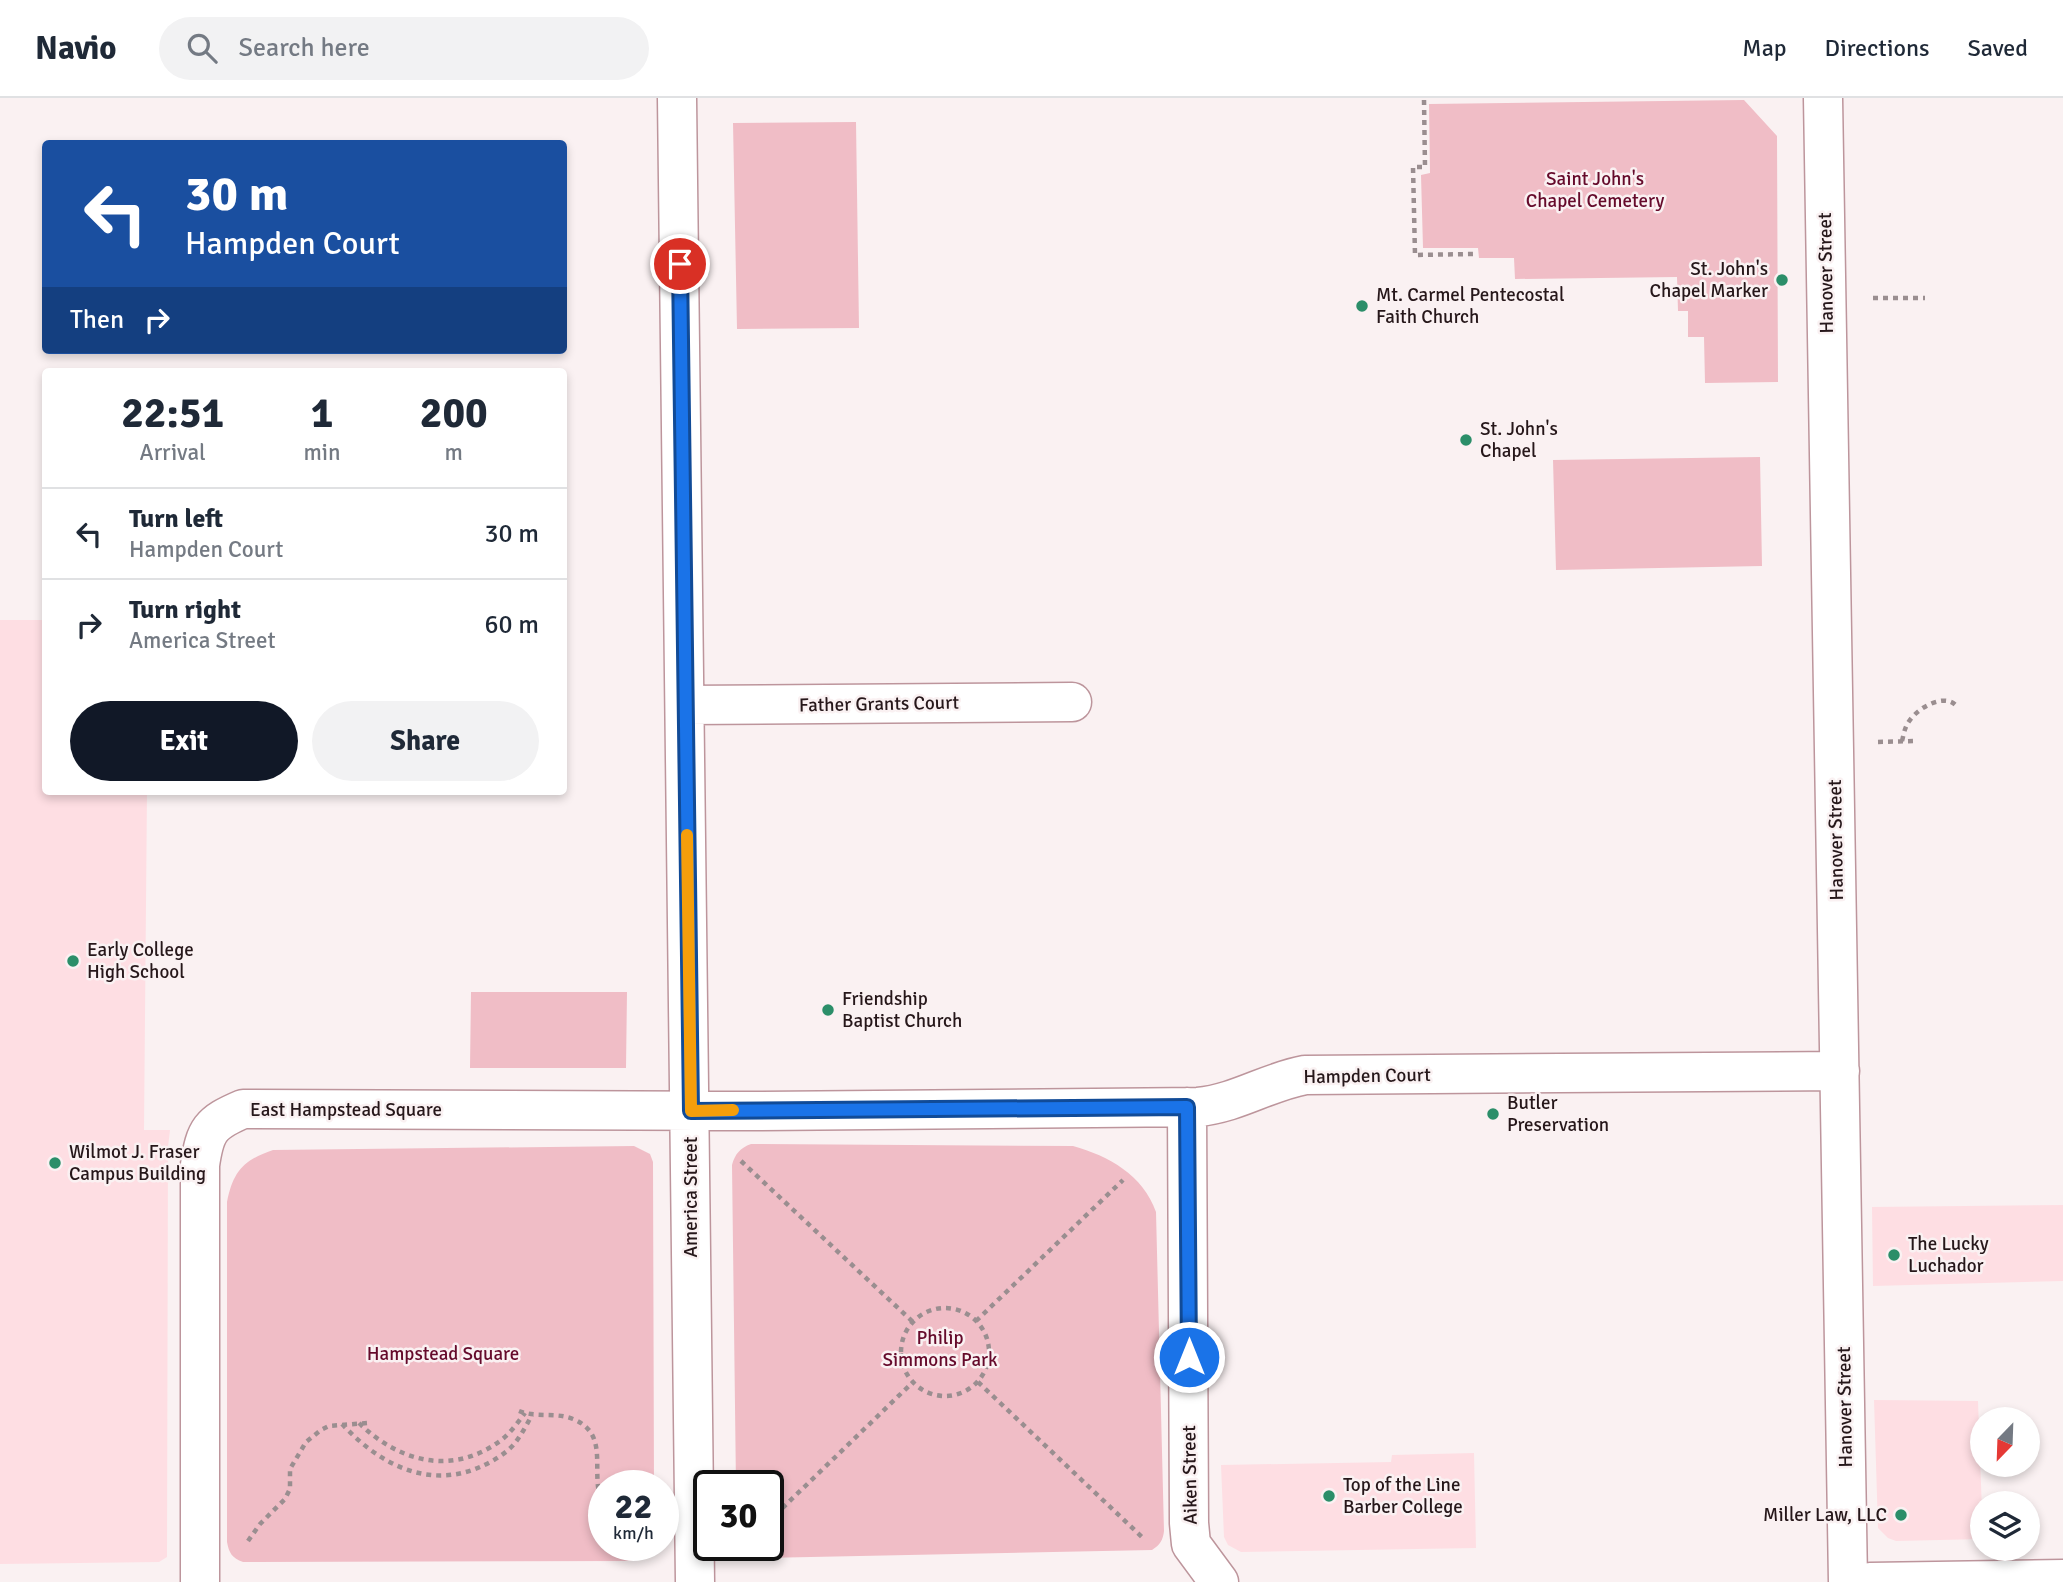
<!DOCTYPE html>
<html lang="en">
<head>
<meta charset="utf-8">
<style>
	body { margin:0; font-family:Signika,sans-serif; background:#f2f2f3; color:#1f2937; height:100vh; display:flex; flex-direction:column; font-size:26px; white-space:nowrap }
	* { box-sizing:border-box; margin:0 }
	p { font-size:23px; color:#747a83 }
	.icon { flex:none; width:38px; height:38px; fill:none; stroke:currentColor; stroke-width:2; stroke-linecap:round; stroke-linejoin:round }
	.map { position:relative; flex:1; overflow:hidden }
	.panel { position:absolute; left:42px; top:270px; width:525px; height:427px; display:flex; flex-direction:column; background:#fff; border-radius:7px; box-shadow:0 4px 10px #0003 }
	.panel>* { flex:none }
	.hud { position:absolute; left:42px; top:42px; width:525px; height:214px; border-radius:7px; box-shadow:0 4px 10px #0003; background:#1a4fa0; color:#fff; overflow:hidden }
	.needle { width:46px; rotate:203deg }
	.tools { position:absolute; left:1970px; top:1309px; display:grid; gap:14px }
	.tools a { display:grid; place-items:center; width:70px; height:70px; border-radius:50%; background:#fff; box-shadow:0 4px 10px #0003; font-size:35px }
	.speed { position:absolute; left:588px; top:1372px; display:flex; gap:14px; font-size:35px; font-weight:700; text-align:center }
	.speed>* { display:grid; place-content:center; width:91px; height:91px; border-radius:50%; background:#fff; box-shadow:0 4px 10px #0003; line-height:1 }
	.speed small { font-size:18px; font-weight:400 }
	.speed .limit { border:4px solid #111; border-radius:10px; background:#fff; color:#111 }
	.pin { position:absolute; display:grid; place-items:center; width:60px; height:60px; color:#fff; margin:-30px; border:4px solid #fff; border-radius:50%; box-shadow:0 2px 7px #0007 }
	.me { position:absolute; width:77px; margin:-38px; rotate:0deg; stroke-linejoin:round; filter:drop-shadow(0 0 5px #0008) }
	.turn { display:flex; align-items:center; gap:24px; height:147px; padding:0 28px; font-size:32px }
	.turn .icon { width:91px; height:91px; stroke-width:2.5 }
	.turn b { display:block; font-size:49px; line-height:60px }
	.then { display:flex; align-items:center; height:66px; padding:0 28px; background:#0003; gap:14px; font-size:26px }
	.eta { display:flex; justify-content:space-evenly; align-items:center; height:119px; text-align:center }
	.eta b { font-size:42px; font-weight:700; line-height:49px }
	.action { display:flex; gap:14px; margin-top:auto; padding:14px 28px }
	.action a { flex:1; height:80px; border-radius:42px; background:#111827; color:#fff; font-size:28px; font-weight:700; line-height:80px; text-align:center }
	.action a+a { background:#f2f2f3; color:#1f2937 }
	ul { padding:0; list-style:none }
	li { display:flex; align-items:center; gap:21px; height:91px; padding:0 28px; border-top:2px solid #e0e1e3 }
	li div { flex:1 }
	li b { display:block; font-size:26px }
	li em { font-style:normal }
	header { display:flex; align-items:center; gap:42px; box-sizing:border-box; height:98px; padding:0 35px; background:#fff; border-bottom:2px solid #e0e1e3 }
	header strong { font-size:33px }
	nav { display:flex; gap:38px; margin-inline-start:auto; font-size:24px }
	.search { width:490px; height:63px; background:#f2f2f3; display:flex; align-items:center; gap:18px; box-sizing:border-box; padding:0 24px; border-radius:38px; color:#747a83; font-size:26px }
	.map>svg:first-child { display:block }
</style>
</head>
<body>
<header>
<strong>Navio</strong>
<div class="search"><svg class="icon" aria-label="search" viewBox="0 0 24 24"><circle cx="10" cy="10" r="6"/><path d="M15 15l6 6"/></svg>Search here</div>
<nav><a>Map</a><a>Directions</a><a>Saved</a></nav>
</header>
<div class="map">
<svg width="2063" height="1484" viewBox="0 0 2063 1484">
	<rect width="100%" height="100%" fill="#faf1f2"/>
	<path fill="#fedee3" d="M 0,522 L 45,522 L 46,693 L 147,693 L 144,1032 L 170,1032 L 168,1049 L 167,1459 L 159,1464 L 0,1466 Z
		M 2063,1107 L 2063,1183 L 1873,1188 L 1872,1109 Z
		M 1874,1302 L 1978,1303 L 1983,1441 L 1896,1443 L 1888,1440 L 1878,1430 Z
		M 1474,1355 L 1476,1450 L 1241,1454 L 1228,1447 L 1224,1439 L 1221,1367 L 1391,1364 L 1392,1357 Z"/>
	<path fill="#f0bdc6" d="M 1744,2 L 1777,38 L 1778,284 L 1705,285 L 1704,239 L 1688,239 L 1688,213 L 1678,213 L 1677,179 L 1515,181 L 1514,160 L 1479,160 L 1478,150 L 1423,150 L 1421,77 L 1430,75 L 1429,6 Z
		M 856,24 L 859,230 L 737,231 L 733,25 Z
		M 1760,359 L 1762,468 L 1556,472 L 1553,362 Z
		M 471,894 L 627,894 L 626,970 L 470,970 Z
		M 751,1046 L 1073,1048 C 1109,1058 1143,1077 1156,1114 L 1164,1433 C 1163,1442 1160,1447 1152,1452 L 756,1460 L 747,1456 L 738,1447 L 768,1447 L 768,1388 L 736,1388 L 732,1067 C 735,1056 740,1050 751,1046 Z
		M 634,1048 L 650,1056 L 653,1064 L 654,1388 L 604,1388 L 604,1447 L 652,1447 L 646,1457 L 634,1463 L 243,1464 C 232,1460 229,1455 227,1444 L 227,1104 C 233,1074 243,1062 273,1052 Z"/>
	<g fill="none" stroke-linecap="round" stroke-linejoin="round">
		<defs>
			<path id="minor" d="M 677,0 L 695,1484
				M 1823,0 L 1848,1484
				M 685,607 L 1072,604
				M 1187,1009 L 1189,1425 L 1191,1446 L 1219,1484
				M 200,1484 L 200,1067 C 205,1032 210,1025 243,1011 L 762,1013 L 1198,1009 C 1238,1005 1267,984 1305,977 L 1840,973"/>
			<path id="tertiary" d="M 1870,1484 L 2063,1481"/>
		</defs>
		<use href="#minor" stroke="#bd959c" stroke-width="41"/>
		<use href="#tertiary" stroke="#bd959c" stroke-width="41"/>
		<path stroke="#9a8e90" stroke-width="4.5" stroke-dasharray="5 5" stroke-linecap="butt" d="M 1424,2 L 1425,69 L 1413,69 L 1415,157 L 1473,156
			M 1873,200 L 1925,200
			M 1902,643 C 1904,635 1905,628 1910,622 C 1919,609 1947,593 1958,610
			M 1878,644 L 1916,643
			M 741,1063 L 913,1224
			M901 1254a44 44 0 1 1 88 0a44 44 0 1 1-88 0Z
			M 976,1223 L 1123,1082
			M 978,1284 L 1142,1439
			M 519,1313 C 537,1320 556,1314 573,1321 C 613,1337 587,1379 604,1407
			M 359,1325 C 399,1364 452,1378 500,1343 C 510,1336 518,1324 525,1315
			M 342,1326 C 378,1365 427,1392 480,1369 C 492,1364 507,1355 515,1345 C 522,1336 527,1326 532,1317
			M 768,1424 L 913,1284
			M 248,1443 L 260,1426 L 285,1401 L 290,1391 L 290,1371 L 306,1344 L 321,1332 L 329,1328 L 367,1325
			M 639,1447 L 644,1452"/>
		<use href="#minor" stroke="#fff" stroke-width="38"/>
		<use href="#tertiary" stroke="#fff" stroke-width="38"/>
	</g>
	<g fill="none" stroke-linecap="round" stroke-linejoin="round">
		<defs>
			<path id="route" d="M 680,166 L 691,1013 L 1187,1009 L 1189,1259"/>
		</defs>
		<use href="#route" stroke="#114b97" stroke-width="18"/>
		<use href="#route" stroke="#1a73e8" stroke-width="12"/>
		<path stroke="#f59e0b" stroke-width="12" d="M 687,737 L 691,1013 L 733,1012"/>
	</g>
	<g fill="#2b8e69" stroke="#faf1f2" stroke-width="2.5">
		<circle cx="1782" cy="182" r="7"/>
		<circle cx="1362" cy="208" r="7"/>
		<circle cx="1466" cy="342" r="7"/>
		<circle cx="73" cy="863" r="7"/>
		<circle cx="828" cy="912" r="7"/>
		<circle cx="1493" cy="1016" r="7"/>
		<circle cx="55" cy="1065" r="7"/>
		<circle cx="1894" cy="1157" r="7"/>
		<circle cx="1329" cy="1398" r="7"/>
		<circle cx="1901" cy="1417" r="7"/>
	</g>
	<g text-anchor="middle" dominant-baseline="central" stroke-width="5" stroke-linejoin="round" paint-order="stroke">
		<g font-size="19" fill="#650a2b" stroke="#faf1f2">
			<text x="1595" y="81">Saint John's<tspan x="1595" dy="22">Chapel Cemetery</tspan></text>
			<text x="940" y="1240">Philip<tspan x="940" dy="22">Simmons Park</tspan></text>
			<text x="443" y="1256">Hampstead Square</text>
		</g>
		<g font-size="19" fill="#26171a" stroke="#faf1f2" text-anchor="start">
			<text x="1768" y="171" text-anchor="end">St. John's<tspan x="1768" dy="22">Chapel Marker</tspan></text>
			<text x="1376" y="197">Mt. Carmel Pentecostal<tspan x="1376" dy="22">Faith Church</tspan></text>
			<text x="1480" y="331">St. John's<tspan x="1480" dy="22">Chapel</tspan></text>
			<text x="87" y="852">Early College<tspan x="87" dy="22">High School</tspan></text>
			<text x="842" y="901">Friendship<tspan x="842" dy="22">Baptist Church</tspan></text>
			<text x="1507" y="1005">Butler<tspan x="1507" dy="22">Preservation</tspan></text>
			<text x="69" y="1054">Wilmot J. Fraser<tspan x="69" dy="22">Campus Building</tspan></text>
			<text x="1908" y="1146">The Lucky<tspan x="1908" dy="22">Luchador</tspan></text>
			<text x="1343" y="1387">Top of the Line<tspan x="1343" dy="22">Barber College</tspan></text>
			<text x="1887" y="1417" text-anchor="end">Miller Law, LLC</text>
		</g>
		<g font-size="19" fill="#26171a" stroke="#faf1f2">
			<text transform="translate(1826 175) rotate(-91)">Hanover Street</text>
			<text transform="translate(879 606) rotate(-1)">Father Grants Court</text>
			<text transform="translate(1836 742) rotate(-91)">Hanover Street</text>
			<text transform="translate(1367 978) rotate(-1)">Hampden Court</text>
			<text x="346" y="1012">East Hampstead Square</text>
			<text transform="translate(691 1099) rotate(-90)">America Street</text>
			<text transform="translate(1845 1309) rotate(-91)">Hanover Street</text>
			<text transform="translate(1190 1377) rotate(-91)">Aiken Street</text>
		</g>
	</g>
</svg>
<div class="tools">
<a><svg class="needle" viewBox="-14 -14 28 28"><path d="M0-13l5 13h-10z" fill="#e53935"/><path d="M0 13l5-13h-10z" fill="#747a83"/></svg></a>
<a><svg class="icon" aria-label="layers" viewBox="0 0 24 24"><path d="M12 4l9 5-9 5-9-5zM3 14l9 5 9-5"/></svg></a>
</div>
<div class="speed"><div>22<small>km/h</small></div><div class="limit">30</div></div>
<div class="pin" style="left:680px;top:166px;background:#d93025"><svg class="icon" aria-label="arrive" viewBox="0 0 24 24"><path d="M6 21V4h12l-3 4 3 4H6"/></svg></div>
<svg class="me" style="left:1189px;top:1259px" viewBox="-20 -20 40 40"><circle r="17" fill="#1a73e8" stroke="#fff" stroke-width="3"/><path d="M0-11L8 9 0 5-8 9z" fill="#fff"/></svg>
<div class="hud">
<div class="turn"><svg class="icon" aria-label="left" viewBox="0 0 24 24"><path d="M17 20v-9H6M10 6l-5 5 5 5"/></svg><div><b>30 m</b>Hampden Court</div></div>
<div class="then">Then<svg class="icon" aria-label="right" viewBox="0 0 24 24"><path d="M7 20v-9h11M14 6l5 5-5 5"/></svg></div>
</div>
<section class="panel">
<div class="eta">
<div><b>22:51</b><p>Arrival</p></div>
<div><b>1</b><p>min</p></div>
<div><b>200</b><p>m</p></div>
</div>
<ul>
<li><svg class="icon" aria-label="left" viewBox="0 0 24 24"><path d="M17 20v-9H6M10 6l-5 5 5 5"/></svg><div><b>Turn left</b><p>Hampden Court</p></div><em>30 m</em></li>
<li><svg class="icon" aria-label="right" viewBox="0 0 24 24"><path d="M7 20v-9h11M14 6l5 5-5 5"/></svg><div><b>Turn right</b><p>America Street</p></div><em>60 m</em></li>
</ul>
<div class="action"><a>Exit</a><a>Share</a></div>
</section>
</div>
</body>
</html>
